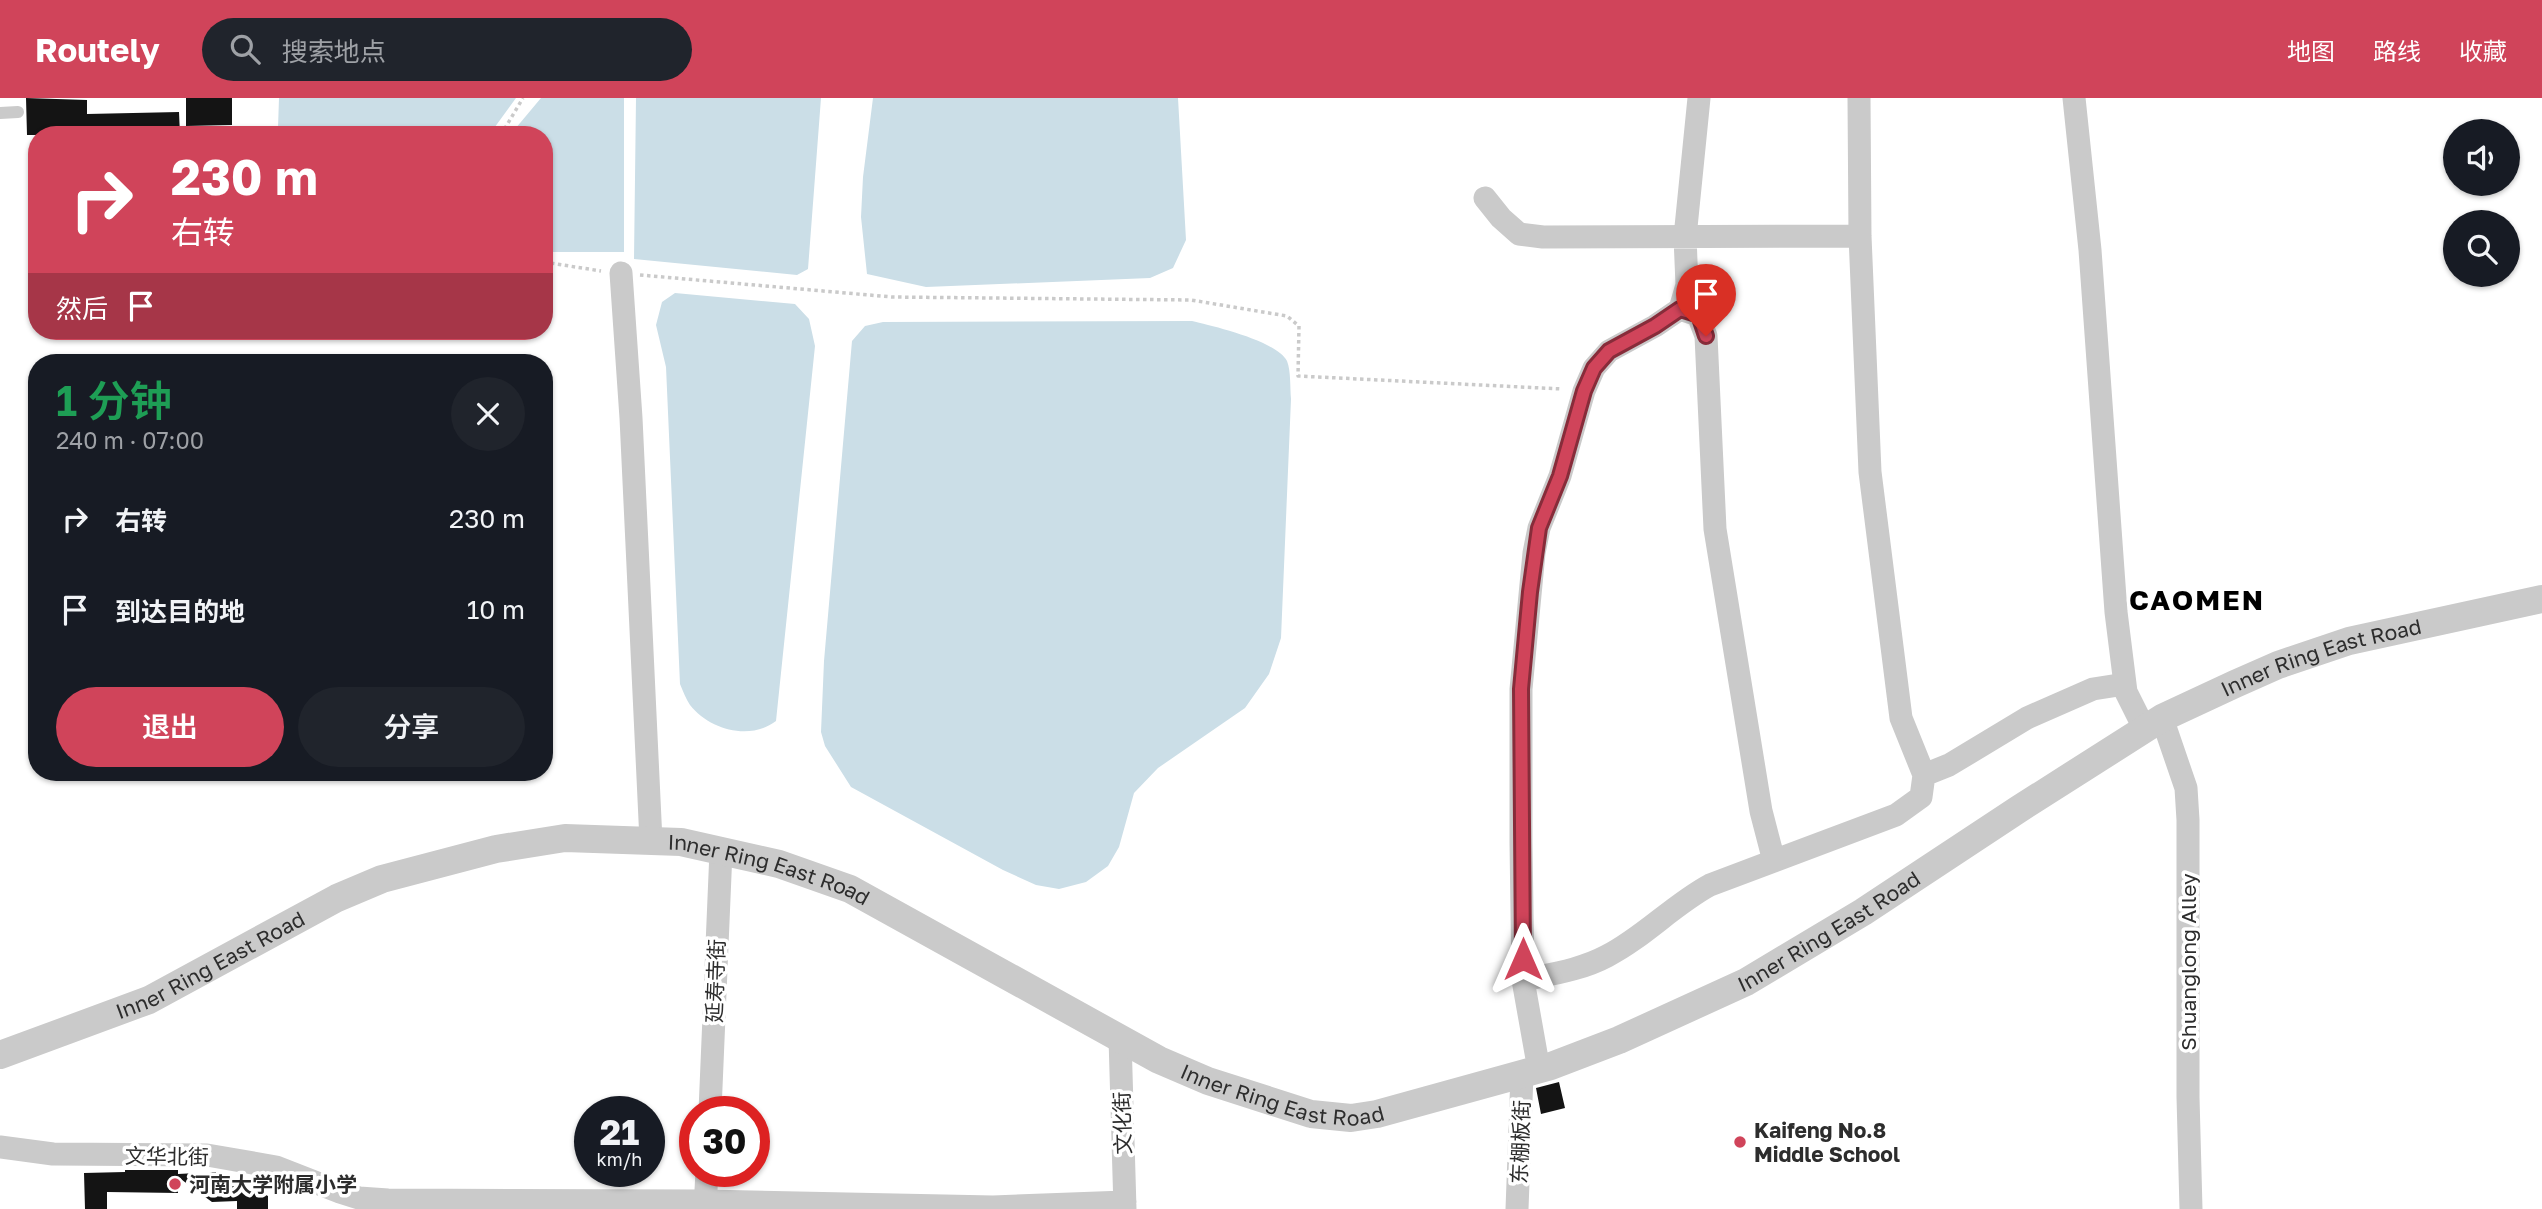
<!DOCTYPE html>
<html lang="zh">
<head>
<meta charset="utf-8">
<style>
	body { margin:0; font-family:"Golos Text","Noto Sans SC",sans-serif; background:#20242c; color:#f1f3f6; height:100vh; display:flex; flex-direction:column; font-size:26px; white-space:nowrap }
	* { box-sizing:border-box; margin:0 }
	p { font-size:23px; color:#9ea1a6 }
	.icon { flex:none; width:38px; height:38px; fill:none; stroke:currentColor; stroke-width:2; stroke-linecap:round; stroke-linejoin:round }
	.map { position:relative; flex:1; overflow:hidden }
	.drawer { position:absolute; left:28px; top:256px; width:525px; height:427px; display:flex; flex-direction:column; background:#171b24; border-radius:28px; box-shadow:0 2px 5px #0004 }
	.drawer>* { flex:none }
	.top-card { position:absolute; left:28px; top:28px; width:525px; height:214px; border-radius:28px; box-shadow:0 2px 5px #0004; background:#d0445a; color:#fff; overflow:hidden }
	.controls { position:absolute; left:2443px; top:21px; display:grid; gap:14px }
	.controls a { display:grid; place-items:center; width:77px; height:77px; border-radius:50%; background:#171b24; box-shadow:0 2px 5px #0004; font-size:35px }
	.speed { position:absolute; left:574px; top:998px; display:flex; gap:14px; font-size:35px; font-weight:700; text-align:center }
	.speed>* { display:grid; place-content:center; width:91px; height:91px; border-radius:50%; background:#171b24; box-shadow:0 2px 5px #0004; line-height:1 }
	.speed small { font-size:18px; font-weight:400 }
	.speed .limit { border:10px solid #d22; background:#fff; color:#111 }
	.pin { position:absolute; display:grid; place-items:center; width:60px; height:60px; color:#fff; margin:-72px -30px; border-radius:50% 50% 50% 0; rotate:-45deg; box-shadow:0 0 7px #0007 }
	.pin .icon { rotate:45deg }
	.me { position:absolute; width:77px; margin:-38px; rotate:0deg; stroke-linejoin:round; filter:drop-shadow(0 0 5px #0008) }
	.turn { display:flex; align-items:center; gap:24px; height:147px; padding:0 28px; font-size:32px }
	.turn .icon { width:91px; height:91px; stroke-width:2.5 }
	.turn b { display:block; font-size:49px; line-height:60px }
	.then { display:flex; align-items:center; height:66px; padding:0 28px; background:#0003; gap:14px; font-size:26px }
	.round { display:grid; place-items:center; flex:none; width:74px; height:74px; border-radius:37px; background:#20242c }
	.head { display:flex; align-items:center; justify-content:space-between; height:119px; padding:0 28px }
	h1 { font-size:42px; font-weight:600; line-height:52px; color:#1e9e55 }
	.button { display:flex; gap:14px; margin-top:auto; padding:14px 28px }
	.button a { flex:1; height:80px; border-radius:42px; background:#d0445a; color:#fff; font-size:28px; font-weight:600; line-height:80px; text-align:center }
	.button a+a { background:#20242c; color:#f1f3f6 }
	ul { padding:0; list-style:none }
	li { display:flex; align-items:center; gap:21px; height:91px; padding:0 28px }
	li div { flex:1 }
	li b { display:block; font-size:26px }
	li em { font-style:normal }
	header { display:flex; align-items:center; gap:42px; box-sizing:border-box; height:98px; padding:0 35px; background:#d0445a; color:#fff }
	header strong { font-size:33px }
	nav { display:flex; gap:38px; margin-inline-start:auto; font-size:24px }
	.search { width:490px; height:63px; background:#20242c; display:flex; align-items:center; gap:18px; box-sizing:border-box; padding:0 24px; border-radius:38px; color:#9ea1a6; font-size:26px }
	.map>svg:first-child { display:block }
</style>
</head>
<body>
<header>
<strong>Routely</strong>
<div class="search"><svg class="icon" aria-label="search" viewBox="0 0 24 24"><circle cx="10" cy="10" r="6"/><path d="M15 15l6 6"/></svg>搜索地点</div>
<nav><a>地图</a><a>路线</a><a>收藏</a></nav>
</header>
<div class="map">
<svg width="2542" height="1111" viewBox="0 0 2542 1111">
	<rect width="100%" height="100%" fill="#fff"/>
	<path fill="#cbdee7" d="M 279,0 L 516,0 L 492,33 L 486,37 L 309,37 L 283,35 L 278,30 Z
		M 541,0 L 624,0 L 624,154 L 544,154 L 544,37 L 510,37 Z
		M 636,0 L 821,0 L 808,171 L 797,177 L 634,161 Z
		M 873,0 L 1178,0 L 1186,142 L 1173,170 L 1150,180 L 926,189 L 867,176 L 861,119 L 863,79 Z
		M 675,195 L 795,206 L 809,221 L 815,248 L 776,623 C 750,643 710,632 690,607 C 686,601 683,593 680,586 L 666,269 L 656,227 L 662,204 Z
		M 1192,223 C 1213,228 1277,243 1287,263 C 1291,273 1290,290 1291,301 L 1281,540 L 1269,576 L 1245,610 L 1158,670 L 1134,695 L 1119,749 L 1108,768 L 1086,784 L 1059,791 L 1036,787 L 1003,772 L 851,689 L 825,648 L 821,634 L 824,563 L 852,243 L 865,228 L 883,224 Z"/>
	<path fill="#141414" d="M 26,0 L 87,2 L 87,16 L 179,14 L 180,37 L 27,37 Z
		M 186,0 L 232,0 L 232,27 L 186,28 Z
		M 1559,984 L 1565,1010 L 1541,1016 L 1536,990 Z
		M 125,1072 L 178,1072 L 178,1076 L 216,1074 L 216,1082 L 243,1081 L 243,1086 L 268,1098 L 268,1111 L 237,1111 L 237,1103 L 212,1104 L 178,1079 L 178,1095 L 107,1094 L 107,1111 L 85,1111 L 84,1075 L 125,1074 Z"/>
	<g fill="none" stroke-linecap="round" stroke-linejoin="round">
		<path stroke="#cacaca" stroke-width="3.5" stroke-dasharray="3.5 3.5" stroke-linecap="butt" d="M 501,37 L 523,0
			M 544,164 L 601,173
			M 640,177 L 892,199 L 1191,202 L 1287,218 L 1299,228 L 1298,278 L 1562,291"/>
		<path stroke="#cacaca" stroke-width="12" d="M 0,15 L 18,14"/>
		<path stroke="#cacaca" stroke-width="23" d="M 1859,0 L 1860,138 L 1870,374 L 1901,620 L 1924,677
			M 2074,0 L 2090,152 L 2116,514 L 2126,594 L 2145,632
			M 1485,100 L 1501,120 L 1519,136 L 1543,139 L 1860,138
			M 621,175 L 631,320 L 651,743
			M 1680,211 L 1698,217 L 1706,238 L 1715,431 L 1761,713 L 1774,763
			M 2162,620 L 2186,690 L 2188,722 L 2188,999 L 2191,1111
			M 1523,882 C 1551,876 1581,872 1607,858 C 1644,839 1673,807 1710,787 L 1896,717 L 1921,699 L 1924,677 L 1949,667 L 2027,620 L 2093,591 L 2125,586
			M 1120,940 L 1125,1111
			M 1539,972 L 1523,882 L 1521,745 L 1521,591 L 1534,455 L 1539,430 L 1560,378 L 1584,293 L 1594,270 L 1609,253 L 1655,228 L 1680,211 L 1687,187 L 1685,139 L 1699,0
			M 710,1013 L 721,753
			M 0,1049 L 53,1056 L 207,1057 L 276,1069 L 340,1094 L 359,1100 L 388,1102 L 706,1103 L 993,1109 L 1125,1104
			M 705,1111 L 707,1073
			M 1517,1111 L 1522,976"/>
		<path stroke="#cacaca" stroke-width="28" id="s1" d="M 0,957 L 149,902 L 337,800 L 382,781 L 496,751 L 565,740 L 681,744 L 779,766 L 850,791 L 1159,962 L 1208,983 L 1311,1016 L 1351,1020 L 1377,1016 L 1551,968 L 1619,942 L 1746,884 L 1863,814 L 2019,711 L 2162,620 L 2235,586 L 2278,567 L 2349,543 L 2542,501"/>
	</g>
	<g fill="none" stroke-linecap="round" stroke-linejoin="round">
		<defs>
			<path id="route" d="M 1523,861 L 1521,591 L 1530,494 L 1539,430 L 1560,378 L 1584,293 L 1594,270 L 1609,253 L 1655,228 L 1680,211 L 1699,217 L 1706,238"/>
		</defs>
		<use href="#route" stroke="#872c3a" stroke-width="18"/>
		<use href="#route" stroke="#d0445a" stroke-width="12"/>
	</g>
	<g fill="#d0445a" stroke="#fff" stroke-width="2.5">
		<circle cx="1740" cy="1044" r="7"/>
		<circle cx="175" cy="1086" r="7"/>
	</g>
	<g text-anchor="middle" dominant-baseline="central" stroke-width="7" stroke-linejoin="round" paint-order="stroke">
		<g font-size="21" fill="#2d2d2d" stroke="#fff">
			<text stroke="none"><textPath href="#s1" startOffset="2539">Inner Ring East Road</textPath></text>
			<text stroke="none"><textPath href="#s1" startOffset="817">Inner Ring East Road</textPath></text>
			<text stroke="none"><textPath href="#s1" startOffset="1972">Inner Ring East Road</textPath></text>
			<text transform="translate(2188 864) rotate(-90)">Shuanglong Alley</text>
			<text stroke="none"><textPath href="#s1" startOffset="229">Inner Ring East Road</textPath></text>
			<text transform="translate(715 883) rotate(-88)">延寿寺街</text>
			<text stroke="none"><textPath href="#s1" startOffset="1384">Inner Ring East Road</textPath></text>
			<text transform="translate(1122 1025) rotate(-92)">文化街</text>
			<text transform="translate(1520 1044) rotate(-88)">东棚板街</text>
			<text transform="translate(167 1058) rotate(1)">文华北街</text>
		</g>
		<g font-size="21" font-weight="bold" fill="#2d2d2d" stroke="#fff" text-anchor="start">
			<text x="1754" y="1032">Kaifeng No.8<tspan x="1754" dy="24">Middle School</tspan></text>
			<text x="189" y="1086">河南大学附属小学</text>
		</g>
		<g font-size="28" font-weight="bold" letter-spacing="2" fill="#000" stroke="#fff">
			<text x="2197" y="501">CAOMEN</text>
		</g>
	</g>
</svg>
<div class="controls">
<a><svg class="icon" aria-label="sound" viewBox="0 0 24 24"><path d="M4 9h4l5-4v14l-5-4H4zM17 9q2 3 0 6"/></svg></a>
<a><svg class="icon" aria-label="search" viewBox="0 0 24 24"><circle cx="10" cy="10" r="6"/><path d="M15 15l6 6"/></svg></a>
</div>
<div class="speed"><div>21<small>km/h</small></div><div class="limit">30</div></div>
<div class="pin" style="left:1706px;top:238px;background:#d93025"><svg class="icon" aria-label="arrive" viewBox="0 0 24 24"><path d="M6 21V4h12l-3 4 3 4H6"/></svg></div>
<svg class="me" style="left:1523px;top:861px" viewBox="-20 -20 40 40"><path d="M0-17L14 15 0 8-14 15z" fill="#d0445a" stroke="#fff" stroke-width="4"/></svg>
<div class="top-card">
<div class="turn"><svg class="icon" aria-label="right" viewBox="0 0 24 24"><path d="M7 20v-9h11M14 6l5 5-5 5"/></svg><div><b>230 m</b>右转</div></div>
<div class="then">然后<svg class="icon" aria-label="arrive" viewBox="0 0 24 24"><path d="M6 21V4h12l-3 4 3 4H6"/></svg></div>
</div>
<section class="drawer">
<div class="head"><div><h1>1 分钟</h1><p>240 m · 07:00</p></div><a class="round"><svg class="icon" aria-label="close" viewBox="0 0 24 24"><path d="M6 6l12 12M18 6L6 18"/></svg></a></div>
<ul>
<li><svg class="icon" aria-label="right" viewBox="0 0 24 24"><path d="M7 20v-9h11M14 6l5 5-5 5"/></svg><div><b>右转</b></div><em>230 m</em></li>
<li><svg class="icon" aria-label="arrive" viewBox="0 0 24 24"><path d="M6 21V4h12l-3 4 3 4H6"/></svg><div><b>到达目的地</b></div><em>10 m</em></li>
</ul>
<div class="button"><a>退出</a><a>分享</a></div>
</section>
</div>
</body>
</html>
